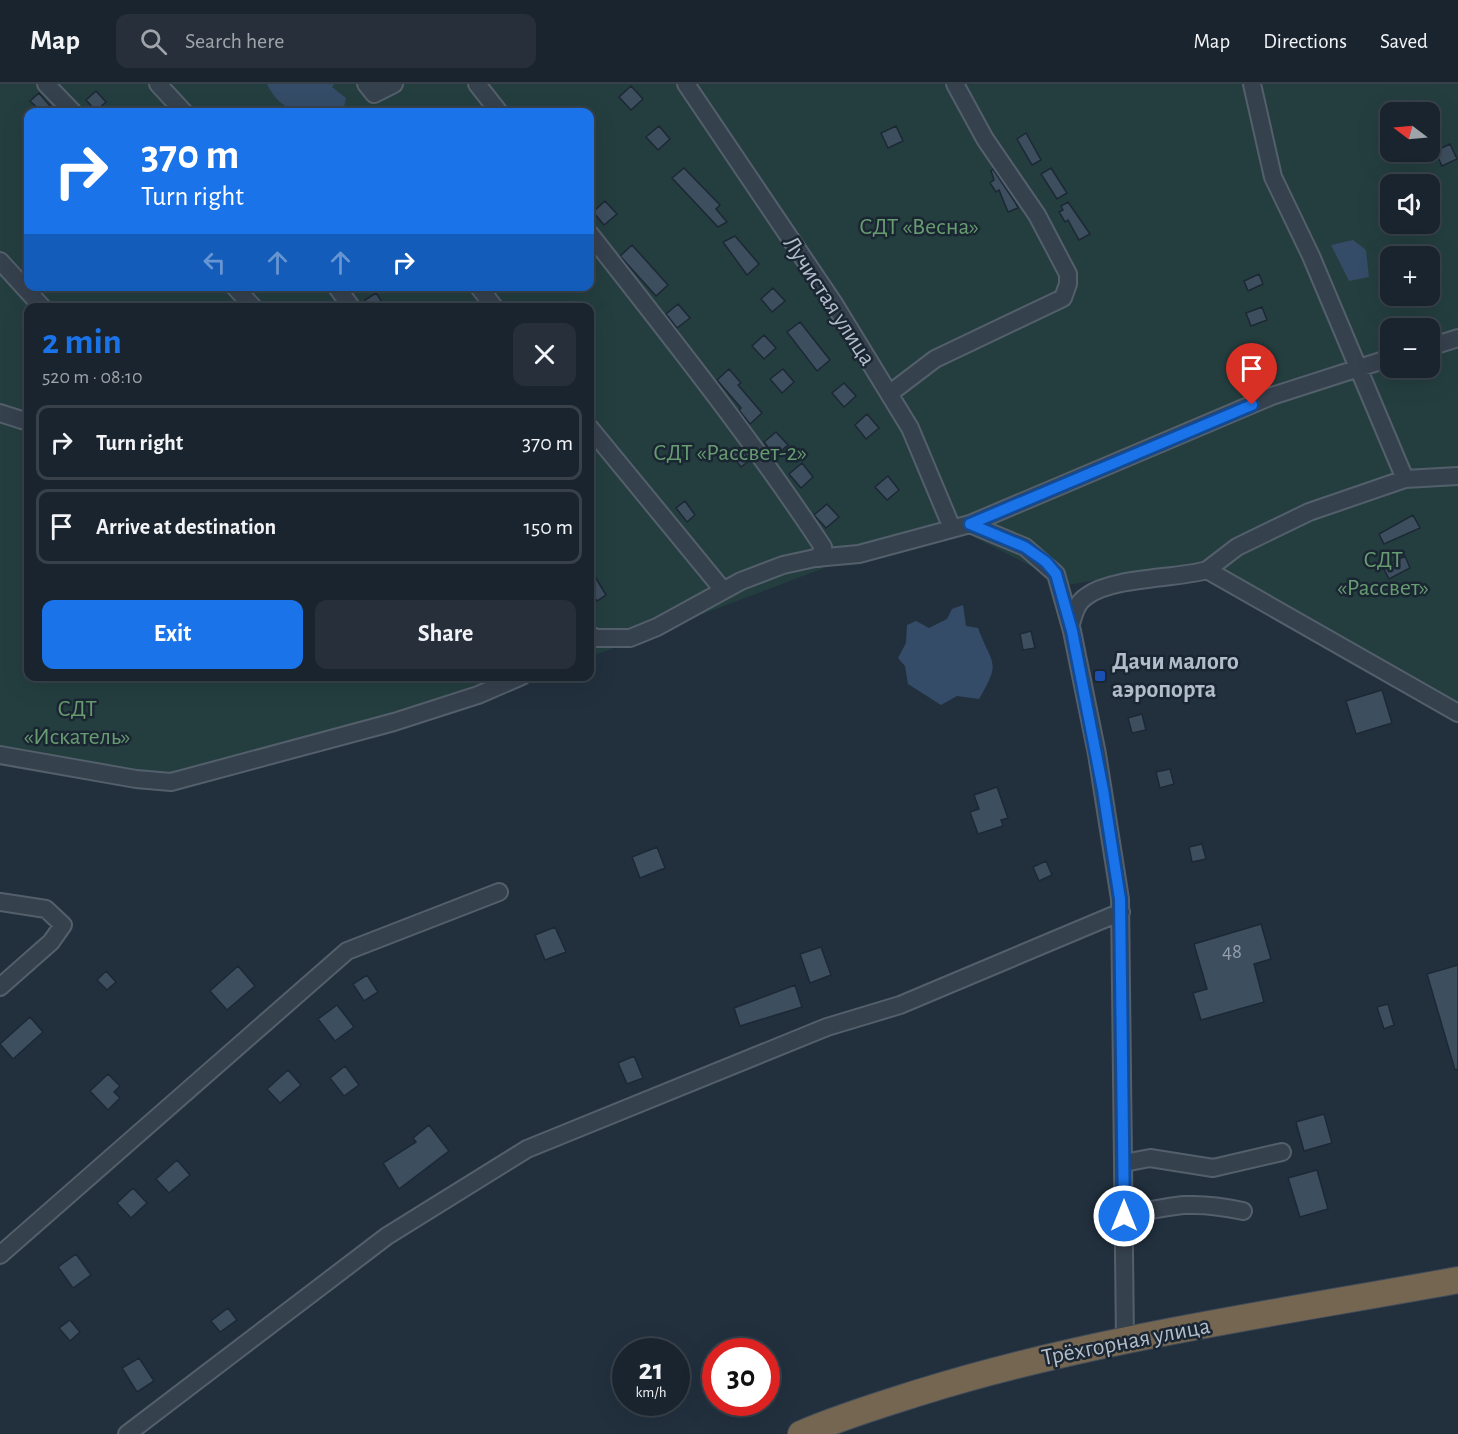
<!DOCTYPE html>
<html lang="en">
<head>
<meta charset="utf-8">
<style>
	body { margin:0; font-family:"Alegreya Sans",sans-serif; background:#27303a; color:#f1f3f6; height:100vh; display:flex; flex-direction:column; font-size:22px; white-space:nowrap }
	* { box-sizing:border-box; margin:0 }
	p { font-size:20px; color:#9fa4aa }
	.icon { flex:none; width:33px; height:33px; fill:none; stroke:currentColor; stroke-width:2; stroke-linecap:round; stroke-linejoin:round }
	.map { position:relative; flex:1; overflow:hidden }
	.details { position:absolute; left:24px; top:219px; width:570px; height:378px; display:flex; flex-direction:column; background:#1a242e; border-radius:12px; box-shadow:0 6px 24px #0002,0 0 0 2px #38414a }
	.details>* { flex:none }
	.banner { position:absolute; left:24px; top:24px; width:570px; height:183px; border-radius:12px; box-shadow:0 6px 24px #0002,0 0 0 2px #38414a; background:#1a73e8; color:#fff; overflow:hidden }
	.needle { width:39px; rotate:286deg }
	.tools { position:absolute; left:1380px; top:18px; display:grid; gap:12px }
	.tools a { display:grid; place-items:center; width:60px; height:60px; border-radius:12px; background:#1a242e; box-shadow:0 6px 24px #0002,0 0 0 2px #38414a; font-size:30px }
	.speed { position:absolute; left:612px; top:1254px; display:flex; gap:12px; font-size:30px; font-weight:700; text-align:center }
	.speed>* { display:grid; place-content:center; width:78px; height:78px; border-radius:50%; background:#1a242e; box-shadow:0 6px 24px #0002,0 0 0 2px #38414a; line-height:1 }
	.speed small { font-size:15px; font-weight:400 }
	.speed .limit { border:9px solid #d22; background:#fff; color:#111 }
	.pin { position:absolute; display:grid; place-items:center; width:51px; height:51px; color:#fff; margin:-62px -26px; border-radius:50% 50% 50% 0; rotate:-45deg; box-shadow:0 0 6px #0007 }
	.pin .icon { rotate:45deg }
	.me { position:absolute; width:66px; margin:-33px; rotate:0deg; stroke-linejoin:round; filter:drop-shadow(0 0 4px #0008) }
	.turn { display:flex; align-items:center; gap:21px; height:126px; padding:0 18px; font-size:27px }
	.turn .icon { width:78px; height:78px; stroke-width:2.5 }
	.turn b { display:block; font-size:42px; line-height:51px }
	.lanes { display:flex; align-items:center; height:57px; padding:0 18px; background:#0003; justify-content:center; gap:30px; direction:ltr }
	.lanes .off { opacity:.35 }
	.round { display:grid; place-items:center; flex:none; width:63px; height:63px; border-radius:12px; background:#27303a }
	.headline { display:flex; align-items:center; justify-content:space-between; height:102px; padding:0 18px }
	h1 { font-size:36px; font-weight:700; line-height:45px; color:#1a73e8 }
	.cta { display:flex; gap:12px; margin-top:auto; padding:12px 18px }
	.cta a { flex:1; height:69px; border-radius:12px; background:#1a73e8; color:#fff; font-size:24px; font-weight:700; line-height:69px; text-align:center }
	.cta a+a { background:#27303a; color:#f1f3f6 }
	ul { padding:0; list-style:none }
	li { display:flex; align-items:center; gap:18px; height:75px; margin:0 12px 9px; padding:0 6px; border:3px solid #38414a; border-radius:12px }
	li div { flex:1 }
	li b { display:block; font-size:22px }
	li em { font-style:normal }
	header { display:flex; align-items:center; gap:36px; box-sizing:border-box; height:84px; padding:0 30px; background:#1a242e; border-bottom:2px solid #38414a }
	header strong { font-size:28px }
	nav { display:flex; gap:33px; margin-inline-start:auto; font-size:21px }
	.search { width:420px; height:54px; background:#27303a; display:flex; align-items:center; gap:15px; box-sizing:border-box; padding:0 21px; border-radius:12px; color:#9fa4aa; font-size:22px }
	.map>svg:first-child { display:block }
</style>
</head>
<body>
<header>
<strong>Map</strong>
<div class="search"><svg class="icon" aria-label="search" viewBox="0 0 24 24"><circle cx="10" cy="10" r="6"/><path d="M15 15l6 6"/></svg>Search here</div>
<nav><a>Map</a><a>Directions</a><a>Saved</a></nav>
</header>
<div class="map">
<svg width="1458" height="1350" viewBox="0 0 1458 1350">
	<rect width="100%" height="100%" fill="#22303e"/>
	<path fill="#243e3f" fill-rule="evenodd" d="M 0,0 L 1458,0 L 1458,622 L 1209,476 L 1068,501 L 956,444 L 832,481 L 590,573 L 590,224 L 28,224 L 28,592 L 525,593 L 184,693 L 44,683 L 0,668 ZM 28,28 L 590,28 L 590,202 L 28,202 ZM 1390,28 L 1430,28 L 1430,68 L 1390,68 ZM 1390,100 L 1430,100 L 1430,140 L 1390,140 ZM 1390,172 L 1430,172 L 1430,212 L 1390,212 ZM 1390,244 L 1430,244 L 1430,284 L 1390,284 Z"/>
	<path fill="#344c67" d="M 267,0 L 334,0 L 332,3 L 346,14 L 343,28 C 310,29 284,35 267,0 Z
		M 1353,156 L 1366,166 L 1369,193 L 1349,197 L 1331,161 Z
		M 963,521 L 966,542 L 978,544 C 992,582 1002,576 979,615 L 957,612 L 941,621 L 908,600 L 905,582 L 898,574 L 906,559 L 907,541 L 916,537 L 929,544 L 947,535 L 952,525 Z"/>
	<path fill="#3d4e5e" stroke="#1d2835" stroke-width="1.5" d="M 631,2 L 643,15 L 631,26 L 619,13 Z
		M 96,7 L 106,18 L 96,27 L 86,16 Z
		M 39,9 L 50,22 L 42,28 L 30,17 Z
		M 659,42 L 670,55 L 658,66 L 646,53 Z
		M 896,42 L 903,57 L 888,64 L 881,49 Z
		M 1026,49 L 1041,76 L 1032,81 L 1017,55 Z
		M 1450,60 L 1457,75 L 1442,82 L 1435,67 Z
		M 684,84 L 720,121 L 716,125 L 727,138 L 718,143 L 672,94 Z
		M 1051,84 L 1067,109 L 1057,115 L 1041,90 Z
		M 993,85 L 1015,118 L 1018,124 L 1008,128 L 999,106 L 996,108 L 990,99 L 994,96 L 991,87 Z
		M 605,117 L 617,130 L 604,141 L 593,128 Z
		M 1068,118 L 1090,150 L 1079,156 L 1068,136 L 1065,138 L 1059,128 L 1063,126 L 1061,122 Z
		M 735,152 L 759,180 L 747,191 L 723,158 Z
		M 632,161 L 668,201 L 656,212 L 620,172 Z
		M 1259,190 L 1263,200 L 1248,207 L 1244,197 Z
		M 773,204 L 785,217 L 772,228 L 761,215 Z
		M 376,209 L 386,224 L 369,224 L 365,216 Z
		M 678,220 L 690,234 L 677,244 L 666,230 Z
		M 1262,223 L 1267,236 L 1251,242 L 1246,229 Z
		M 800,238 L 830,276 L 817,287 L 787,248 Z
		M 764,251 L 776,264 L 764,275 L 752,262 Z
		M 729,285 L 741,299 L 738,301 L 762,329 L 750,340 L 739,326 L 741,324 L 717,296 Z
		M 783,285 L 794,298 L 782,309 L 770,295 Z
		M 844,299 L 856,312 L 844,323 L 832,309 Z
		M 867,330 L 879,344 L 866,355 L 855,341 Z
		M 776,348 L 788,361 L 775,372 L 764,358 Z
		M 740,363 L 750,376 L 741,383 L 731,370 Z
		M 802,379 L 813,393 L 801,404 L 789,390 Z
		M 888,392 L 899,406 L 887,416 L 875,403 Z
		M 685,417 L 695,431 L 687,438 L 676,424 Z
		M 827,420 L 839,433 L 826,444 L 814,431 Z
		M 1413,431 L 1420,444 L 1384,460 L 1379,450 Z
		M 1405,472 L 1410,484 L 1389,495 L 1383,483 Z
		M 590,484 L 606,511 L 597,517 L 590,506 Z
		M 1031,547 L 1035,564 L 1023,566 L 1020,550 Z
		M 1382,606 L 1392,639 L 1356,650 L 1346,617 Z
		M 1142,630 L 1146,646 L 1132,649 L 1128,634 Z
		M 1170,685 L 1174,700 L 1160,704 L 1156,688 Z
		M 997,703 L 1008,734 L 1001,736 L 1003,742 L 978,750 L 970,728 L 979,725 L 974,711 Z
		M 1202,760 L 1206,775 L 1192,778 L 1189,763 Z
		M 657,763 L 665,784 L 640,794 L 632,773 Z
		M 1046,777 L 1052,791 L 1039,797 L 1033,783 Z
		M 1261,840 L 1271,875 L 1254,880 L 1264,918 L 1201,936 L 1193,909 L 1207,905 L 1194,860 Z
		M 555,843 L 566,868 L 545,876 L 535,851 Z
		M 821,863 L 831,891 L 810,899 L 800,870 Z
		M 1458,881 L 1458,985 L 1455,986 L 1427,890 Z
		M 238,882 L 255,902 L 227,926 L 210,907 Z
		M 106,887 L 116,898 L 107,906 L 97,896 Z
		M 367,891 L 378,908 L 364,917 L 353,900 Z
		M 795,901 L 802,923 L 740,942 L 734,924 Z
		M 1388,920 L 1394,941 L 1384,945 L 1377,923 Z
		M 337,921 L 354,943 L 335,957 L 318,935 Z
		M 30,933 L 43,948 L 13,975 L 0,960 Z
		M 634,972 L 643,994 L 627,1000 L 618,979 Z
		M 345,982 L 359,1001 L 344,1012 L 330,994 Z
		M 288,986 L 301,1001 L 280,1019 L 267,1005 Z
		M 108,990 L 120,1002 L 114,1008 L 120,1014 L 108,1026 L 90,1007 Z
		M 1324,1030 L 1332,1059 L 1304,1067 L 1296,1038 Z
		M 429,1041 L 449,1067 L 399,1105 L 383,1079 L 416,1058 L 413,1054 Z
		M 177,1076 L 190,1091 L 169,1109 L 156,1095 Z
		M 1317,1086 L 1328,1125 L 1300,1133 L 1288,1094 Z
		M 133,1104 L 147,1119 L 131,1134 L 117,1119 Z
		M 76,1170 L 91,1191 L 73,1204 L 58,1183 Z
		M 228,1224 L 237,1236 L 220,1248 L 211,1237 Z
		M 70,1236 L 80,1248 L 70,1257 L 59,1244 Z
		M 139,1274 L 154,1297 L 137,1308 L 122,1284 Z"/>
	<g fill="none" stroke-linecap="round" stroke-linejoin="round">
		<defs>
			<path id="minor" d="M 46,0 L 73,28
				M 158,0 L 184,28
				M 366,0 L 374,10 L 394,0
				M 477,0 L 499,28
				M 686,0 L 833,218 L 910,344 L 952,444
				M 1252,0 L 1273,93 L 1311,172 L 1405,395
				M 590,150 C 670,252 751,354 823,463 L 819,474
				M 0,177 L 43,224
				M 234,202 L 254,224
				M 336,202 L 352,224
				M 478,202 L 495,224
				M 1430,263 L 1458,254
				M 889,310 L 935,275 L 1063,214 L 1068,200 L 1068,190 L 1037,131 L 985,55 L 955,0
				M 0,329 L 28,338
				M 590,344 L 723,506
				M 970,440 L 1272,312 L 1390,274
				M 1207,486 L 1237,463 L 1309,428 L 1405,395 L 1458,392
				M 1071,540 C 1074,529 1077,518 1087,512 C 1112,493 1176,495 1207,486 L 1458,629
				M 590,551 L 596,554 L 630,554 L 657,543 L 741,497 L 783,481 L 815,474 L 859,470 L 970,440 L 1025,463 L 1056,490 L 1072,547 L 1097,670 L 1120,815 L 1125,1256
				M 0,671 L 136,695 L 171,698 L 394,638 L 478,611 L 522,592
				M 0,818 L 46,825 L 63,841 L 51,858 L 0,903
				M 1124,1079 L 1150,1074 L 1213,1084 L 1282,1068
				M 1124,1132 C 1174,1121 1192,1116 1243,1127
				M 0,1171 L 347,867 L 499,808
				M 127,1350 L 387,1152 L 527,1065 L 827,943 L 900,921 L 1121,828"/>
			<path id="highway" d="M 801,1350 C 840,1333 880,1321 921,1308 C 1095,1254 1278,1229 1458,1196"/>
		</defs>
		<use href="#minor" stroke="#545f6c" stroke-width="20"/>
		<use href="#highway" stroke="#414c59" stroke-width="28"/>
		<use href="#minor" stroke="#36414e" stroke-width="16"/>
		<use href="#highway" stroke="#756652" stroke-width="26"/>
	</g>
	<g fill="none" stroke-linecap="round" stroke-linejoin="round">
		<defs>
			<path id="route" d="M 1124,1132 L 1120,815 L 1103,706 L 1072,547 L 1056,490 L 1046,478 L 1025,463 L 970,440 L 1252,321"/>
		</defs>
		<use href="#route" stroke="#114b97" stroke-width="15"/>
		<use href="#route" stroke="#1a73e8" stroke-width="10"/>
	</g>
	<rect fill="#1a4fb4" stroke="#1b2633" stroke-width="2" x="1094" y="586" width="12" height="12" rx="3"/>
	<g text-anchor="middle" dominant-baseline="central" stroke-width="5" stroke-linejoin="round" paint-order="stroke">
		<g font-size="21" fill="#95a0af">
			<text x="1232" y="867">48</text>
		</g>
		<g font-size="24" fill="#679c71" stroke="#1b2633">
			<text x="919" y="143">СДТ «Весна»</text>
			<text x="730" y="369">СДТ «Рассвет-2»</text>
			<text x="1383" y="476">СДТ<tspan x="1383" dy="28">«Рассвет»</tspan></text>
			<text x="77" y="625">СДТ<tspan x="77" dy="28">«Искатель»</tspan></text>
		</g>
		<g font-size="24" fill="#b2bcca" stroke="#1b2633">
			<text transform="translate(829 217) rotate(57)">Лучистая улица</text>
			<text transform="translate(1126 1258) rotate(-11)">Трёхгорная улица</text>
		</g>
		<g font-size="24" font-weight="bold" fill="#b2bcca" stroke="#1b2633" text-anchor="start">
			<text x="1112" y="578">Дачи малого<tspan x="1112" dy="28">аэропорта</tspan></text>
		</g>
	</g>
</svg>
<div class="tools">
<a><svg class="needle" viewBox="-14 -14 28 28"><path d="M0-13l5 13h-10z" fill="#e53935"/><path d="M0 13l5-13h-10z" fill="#9fa4aa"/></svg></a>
<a><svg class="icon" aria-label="sound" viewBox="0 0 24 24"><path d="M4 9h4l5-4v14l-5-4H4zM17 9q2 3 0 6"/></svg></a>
<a>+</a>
<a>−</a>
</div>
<div class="speed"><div>21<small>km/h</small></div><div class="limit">30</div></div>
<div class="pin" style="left:1252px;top:321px;background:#d93025"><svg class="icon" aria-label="arrive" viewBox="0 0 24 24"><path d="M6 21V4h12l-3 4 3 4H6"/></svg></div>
<svg class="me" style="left:1124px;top:1132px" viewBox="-20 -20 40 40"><circle r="17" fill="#1a73e8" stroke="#fff" stroke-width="3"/><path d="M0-11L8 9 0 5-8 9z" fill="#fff"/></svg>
<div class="banner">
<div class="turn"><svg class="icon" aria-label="right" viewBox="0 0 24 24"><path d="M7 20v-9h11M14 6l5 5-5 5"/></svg><div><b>370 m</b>Turn right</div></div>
<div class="lanes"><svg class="icon off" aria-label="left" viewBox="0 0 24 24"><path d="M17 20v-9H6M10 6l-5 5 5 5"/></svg><svg class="icon off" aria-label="ahead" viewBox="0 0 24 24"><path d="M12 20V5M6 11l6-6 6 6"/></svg><svg class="icon off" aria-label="ahead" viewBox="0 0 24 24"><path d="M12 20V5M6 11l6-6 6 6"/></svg><svg class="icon" aria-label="right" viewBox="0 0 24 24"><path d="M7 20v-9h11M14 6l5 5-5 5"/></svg></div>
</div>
<section class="details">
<div class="headline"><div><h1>2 min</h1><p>520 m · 08:10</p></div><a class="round"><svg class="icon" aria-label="close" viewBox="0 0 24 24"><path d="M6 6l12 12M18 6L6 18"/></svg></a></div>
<ul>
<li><svg class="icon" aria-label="right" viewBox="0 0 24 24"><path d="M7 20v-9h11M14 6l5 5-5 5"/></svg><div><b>Turn right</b></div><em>370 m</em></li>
<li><svg class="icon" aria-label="arrive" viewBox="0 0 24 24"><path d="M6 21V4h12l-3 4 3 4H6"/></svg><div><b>Arrive at destination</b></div><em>150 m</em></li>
</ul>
<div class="cta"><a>Exit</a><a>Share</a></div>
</section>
</div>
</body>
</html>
